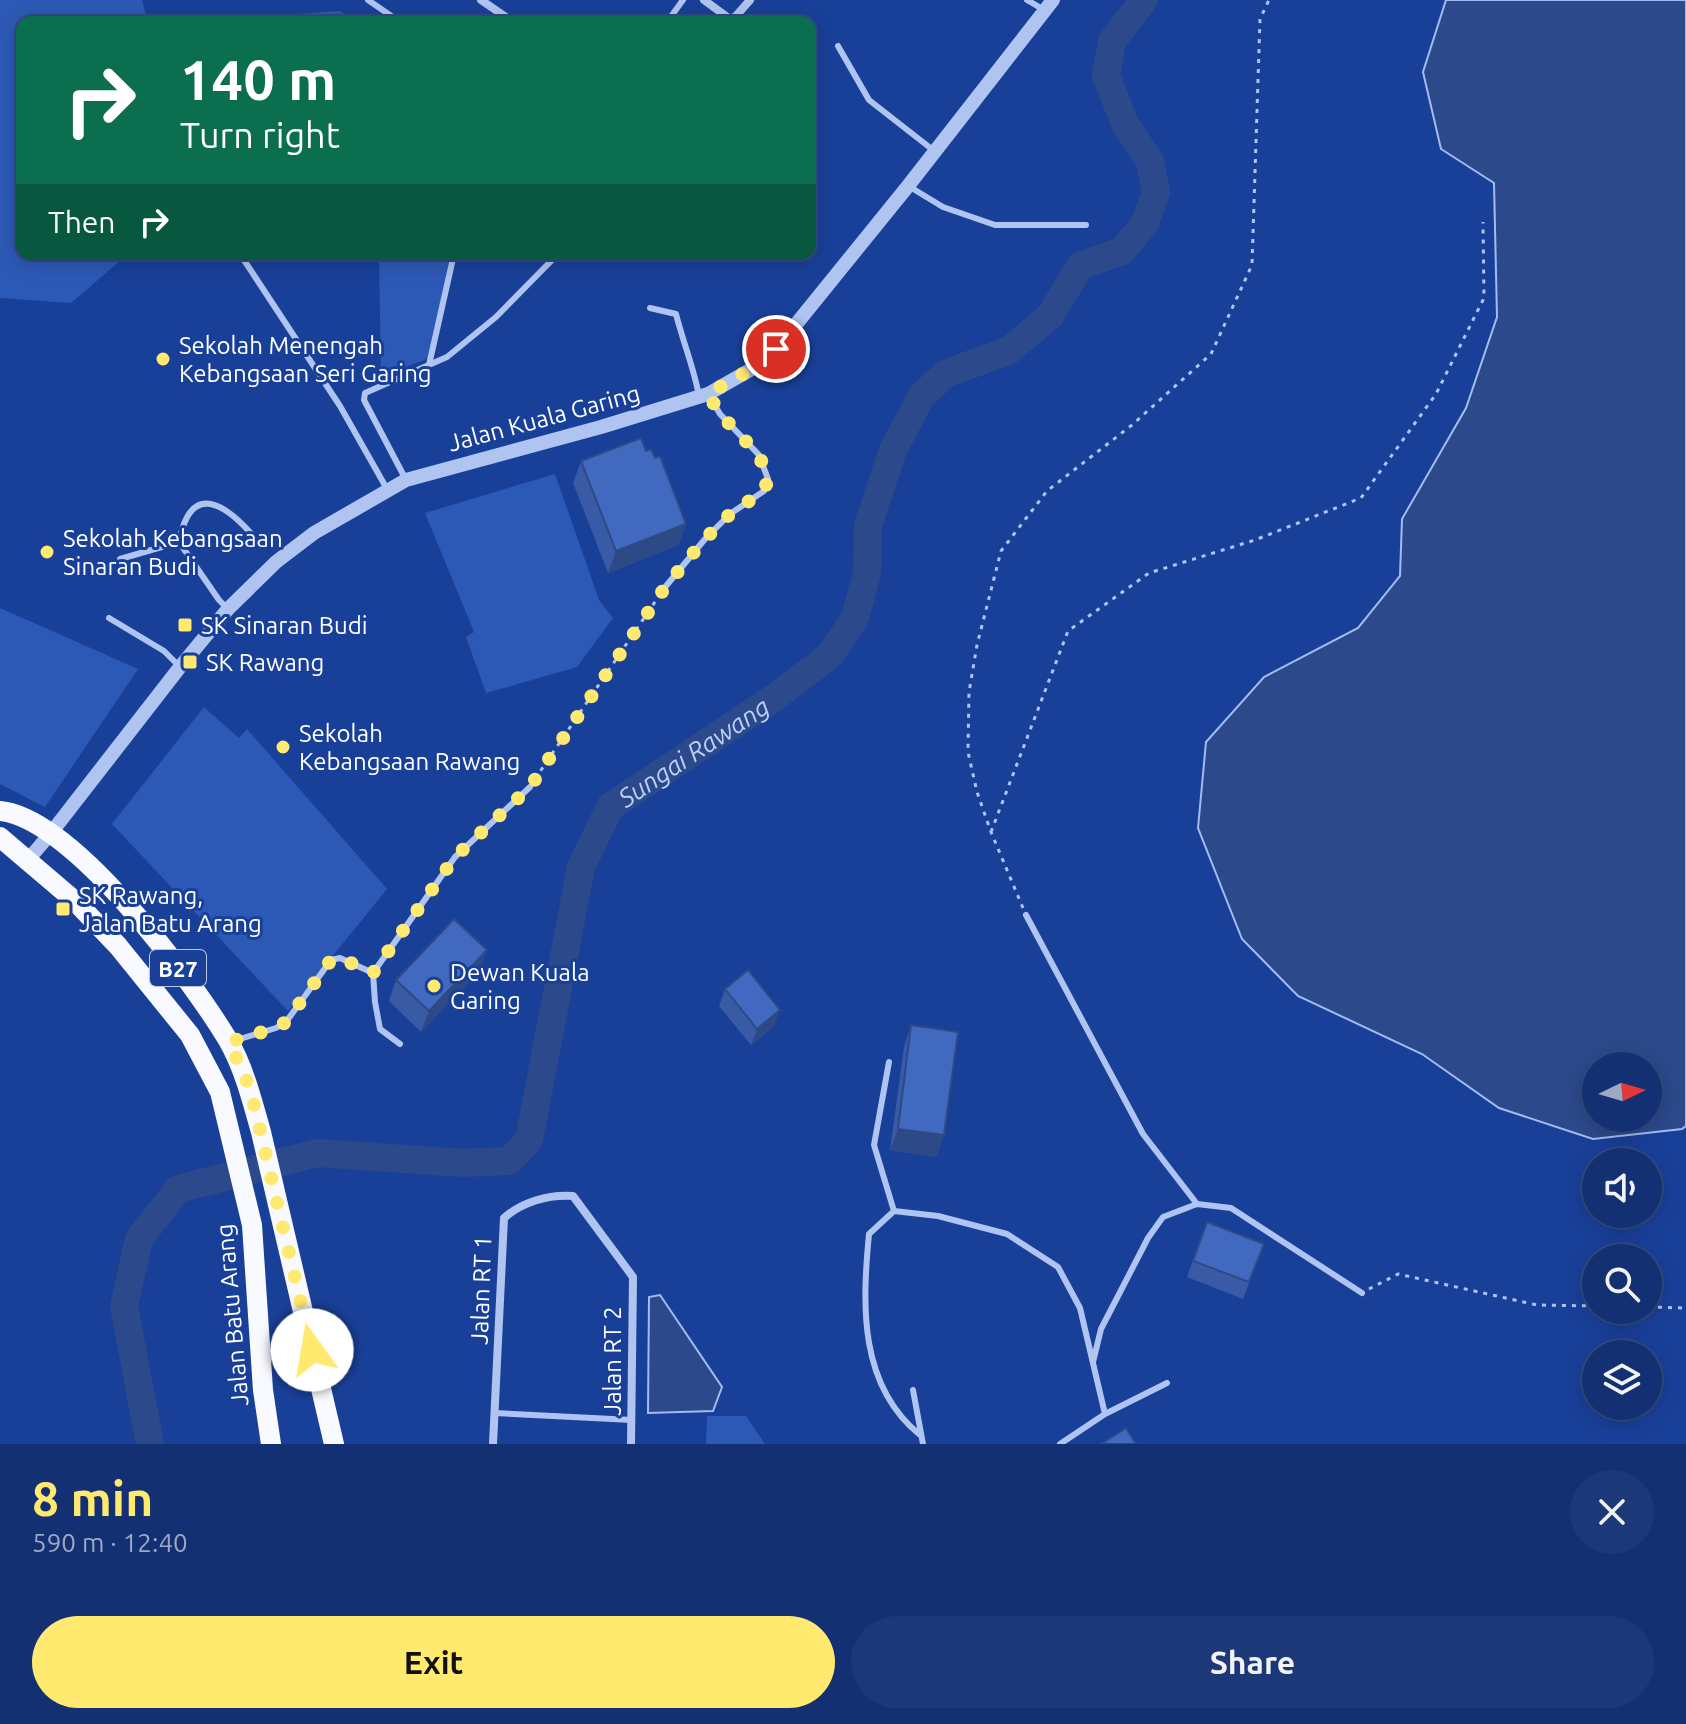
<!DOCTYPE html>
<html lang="en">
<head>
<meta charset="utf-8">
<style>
	body { margin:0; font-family:Ubuntu,sans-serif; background:#1c3878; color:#f1f3f6; height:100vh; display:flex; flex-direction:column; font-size:30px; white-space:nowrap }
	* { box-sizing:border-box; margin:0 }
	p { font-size:26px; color:#9da9c4 }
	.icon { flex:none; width:44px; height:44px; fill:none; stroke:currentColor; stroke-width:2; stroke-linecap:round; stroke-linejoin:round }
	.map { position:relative; height:1444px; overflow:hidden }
	.panel { display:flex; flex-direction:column; background:#133073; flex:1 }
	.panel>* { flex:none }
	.top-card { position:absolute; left:16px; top:16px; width:800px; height:244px; border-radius:16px; box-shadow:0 4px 20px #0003,0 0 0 2px #324b85; background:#0b6e4f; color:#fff; overflow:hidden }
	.needle { width:52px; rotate:85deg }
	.controls { position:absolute; left:1582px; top:1052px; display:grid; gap:16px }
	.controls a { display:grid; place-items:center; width:80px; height:80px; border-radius:50%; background:#133073; box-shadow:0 4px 20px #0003,0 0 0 2px #324b85; font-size:40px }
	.pin { position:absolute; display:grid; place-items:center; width:68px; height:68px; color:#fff; margin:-34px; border:4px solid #fff; border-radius:50%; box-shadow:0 2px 8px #0007 }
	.me { position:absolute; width:88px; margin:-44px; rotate:347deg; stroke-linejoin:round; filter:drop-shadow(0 0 6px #0008) }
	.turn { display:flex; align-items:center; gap:28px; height:168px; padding:0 32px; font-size:36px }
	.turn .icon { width:104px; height:104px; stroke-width:2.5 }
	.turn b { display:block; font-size:56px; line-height:68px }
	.then { display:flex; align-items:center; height:76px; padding:0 32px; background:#0003; gap:16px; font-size:30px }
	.round { display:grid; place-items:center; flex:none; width:84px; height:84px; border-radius:42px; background:#1c3878 }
	.summary { display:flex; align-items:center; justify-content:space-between; height:136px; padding:0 32px }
	h1 { font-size:48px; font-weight:700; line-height:60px; color:#ffe96f }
	.action { display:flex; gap:16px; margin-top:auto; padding:16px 32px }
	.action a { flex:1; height:92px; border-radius:48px; background:#ffe96f; color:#111; font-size:32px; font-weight:700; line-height:92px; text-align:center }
	.action a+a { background:#1c3878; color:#f1f3f6 }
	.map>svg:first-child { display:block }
</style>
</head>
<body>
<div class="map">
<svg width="1686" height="1444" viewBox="0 0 1686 1444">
	<rect width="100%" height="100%" fill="#194099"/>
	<path fill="#2d59b6" d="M 0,0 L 142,0 L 148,22 L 22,22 L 22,254 L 128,254 L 71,303 L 0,298 Z
		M 340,11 L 358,22 L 290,22 L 295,14 Z
		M 379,254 L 452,254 L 429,358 L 381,376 Z
		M 555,474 L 599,600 L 613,618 L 577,667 L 486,693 L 466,637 L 474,632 L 425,513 Z
		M 0,608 L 138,669 L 45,807 L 0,784 Z
		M 204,707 L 239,738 L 247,729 L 387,889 L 288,1011 L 112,824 Z
		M 707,1416 L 746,1416 L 765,1444 L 706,1444 Z"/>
	<path fill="#2c498b" stroke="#a2bcf3" stroke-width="2" fill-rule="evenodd" d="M 1446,0 L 1686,0 L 1686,1126 L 1682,1129 L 1593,1139 L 1499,1108 L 1422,1054 L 1298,996 L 1242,939 L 1198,828 L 1206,742 L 1264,677 L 1358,628 L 1400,576 L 1402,519 L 1466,408 L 1497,317 L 1494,183 L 1441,149 L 1423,72 ZM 1596,1066 L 1648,1066 L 1648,1118 L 1596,1118 Z
		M 660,1295 L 722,1387 L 713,1411 L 648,1413 L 649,1297 Z"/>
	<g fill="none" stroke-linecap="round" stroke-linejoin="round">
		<path stroke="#2c498b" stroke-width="28" id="s1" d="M 150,1444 L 124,1306 L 139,1239 L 178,1189 L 317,1153 L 463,1163 L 509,1161 L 529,1140 L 581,867 L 610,807 L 774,698 L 830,655 L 855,618 L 867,573 L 868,525 L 893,450 L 922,395 L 947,373 L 1008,351 L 1050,316 L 1080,266 L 1122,251 L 1145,223 L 1156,192 L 1150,161 L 1125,124 L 1106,75 L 1112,41 L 1144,0"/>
		<path stroke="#afc4f1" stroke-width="3" stroke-dasharray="4 6" stroke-linecap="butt" d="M 535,779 L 661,593
			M 991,832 L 1068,631 L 1149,573 L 1255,540 L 1361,498 L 1436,394 L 1484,298 L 1483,222
			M 1023,908 L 991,832 L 977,792 L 968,752 L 969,692 L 977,645 L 1001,551 L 1047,491 L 1132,425 L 1211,354 L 1252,265 L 1260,19 L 1269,0
			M 1369,1289 L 1398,1274 L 1537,1305 L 1596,1306
			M 1648,1307 L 1686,1308"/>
		<path stroke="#afc4f1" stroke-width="6" d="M 368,0 L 400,22
			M 1027,0 L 1046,11
			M 667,22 L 683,0
			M 838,46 L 869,100 L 933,150
			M 910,187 L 943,207 L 995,225 L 1086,225
			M 240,254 L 340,406 L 387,489
			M 650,308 L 676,314 C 683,342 694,368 699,396
			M 429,365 L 454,254
			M 405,478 L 364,400 L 365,393 L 447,357 L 496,317 L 558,254
			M 120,559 L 179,542
			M 666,586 L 705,539 L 730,514 L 764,491 L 768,479 L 759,455 L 720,414 L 708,394
			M 228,609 L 219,600 L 179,542 C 191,480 226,504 255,538
			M 109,618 L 164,651 L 180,667
			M 1026,915 L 1143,1134 L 1197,1204
			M 373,973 L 375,1002 L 380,1029 L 400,1044
			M 233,1041 L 276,1028 L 286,1022 L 331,960 L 340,958 L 373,973 L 455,857 L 530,787
			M 889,1062 L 874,1145 L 894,1211 L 869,1234 C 862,1306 859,1385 920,1435
			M 894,1211 L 938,1216 L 1007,1234 L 1058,1267 L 1080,1308 L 1105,1414
			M 1093,1362 L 1101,1329 L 1148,1238 L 1163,1217 L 1197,1204 L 1231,1208 L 1362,1293
			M 913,1390 L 923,1444
			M 495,1413 L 632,1420
			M 1060,1444 L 1105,1414 L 1167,1383"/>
		<path stroke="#afc4f1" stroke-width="8" d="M 481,0 L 513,22
			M 704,0 L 730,19 L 736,16 L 750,0
			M 493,1444 L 504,1218 C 522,1202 549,1194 573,1196 L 633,1277 L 631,1444"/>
		<path stroke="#afc4f1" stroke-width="14" d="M 27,861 L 51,833 L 180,667 L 228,609 L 276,562 L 314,533 L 406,480 L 601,427 L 708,394 L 750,370 L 776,349 L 908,186 L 1053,0"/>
		<path stroke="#f9faff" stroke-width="20" d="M 0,811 C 73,818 191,979 228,1040 C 244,1068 252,1100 261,1132 L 334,1444
			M 0,837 L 75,901 L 118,946 L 190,1035 L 220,1092 L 252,1225 L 263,1390 L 271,1444"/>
	</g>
	<path fill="#395aa5" d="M 646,451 L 686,524 L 678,545 L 608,573 L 573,483 L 581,461 Z
		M 487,950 L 479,971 L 421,1032 L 389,1001 L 396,980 Z
		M 725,989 L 774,1026 L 751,1045 L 719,1006 Z
		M 911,1025 L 937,1157 L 890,1150 L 904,1047 Z
		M 1207,1222 L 1264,1244 L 1243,1299 L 1187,1277 Z"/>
	<path fill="#2e4a86" d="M 686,524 L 678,545 L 608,573 L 616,551 Z
		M 487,950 L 479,971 L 421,1032 L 429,1011 Z
		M 780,1010 L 774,1026 L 751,1045 L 757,1029 Z
		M 898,1129 L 944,1135 L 937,1157 L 890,1150 Z"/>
	<path fill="#4269c0" stroke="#2e4a86" stroke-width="2" d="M 641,438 L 646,451 L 651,449 L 655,458 L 660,456 L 686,524 L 616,551 L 581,461 Z
		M 454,919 L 487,950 L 429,1011 L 396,980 Z
		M 748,970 L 780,1010 L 757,1029 L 725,989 Z
		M 911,1025 L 958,1032 L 944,1135 L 898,1129 Z
		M 1207,1222 L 1264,1244 L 1249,1282 L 1193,1261 Z
		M 1126,1428 L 1136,1444 L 1101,1444 Z"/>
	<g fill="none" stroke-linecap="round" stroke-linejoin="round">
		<path stroke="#ffe96f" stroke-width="14" stroke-dasharray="0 25.2" d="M 312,1350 L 255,1109 L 249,1086 L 229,1042 L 276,1028 L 286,1022 L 331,960 L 340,958 L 373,973 L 455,857 L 530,787 L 666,586 L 705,539 L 730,514 L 764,491 L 768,479 L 759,455 L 720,414 L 708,394 L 750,370 L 776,349"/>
	</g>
	<g fill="#ffe96f" stroke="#194099" stroke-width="3">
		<circle cx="163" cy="359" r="8"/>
		<circle cx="47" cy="552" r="8"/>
		<rect x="177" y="617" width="16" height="16" rx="4"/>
		<rect x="182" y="654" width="16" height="16" rx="4"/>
		<circle cx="283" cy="747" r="8"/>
		<rect x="55" y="901" width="16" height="16" rx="4"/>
		<circle cx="434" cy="986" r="8"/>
	</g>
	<g text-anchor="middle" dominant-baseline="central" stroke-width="6" stroke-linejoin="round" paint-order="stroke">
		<rect fill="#194099" stroke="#bac6e0" stroke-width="2" x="150" y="950" width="56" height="36" rx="6"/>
		<g font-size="22" font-weight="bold" fill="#fff">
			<text x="178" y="968">B27</text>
		</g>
		<g font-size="24" fill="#fff" stroke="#194099" text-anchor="start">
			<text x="179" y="345">Sekolah Menengah<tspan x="179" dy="28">Kebangsaan Seri Garing</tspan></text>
			<text x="63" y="538">Sekolah Kebangsaan<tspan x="63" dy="28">Sinaran Budi</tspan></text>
			<text x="201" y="625">SK Sinaran Budi</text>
			<text x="206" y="662">SK Rawang</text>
			<text x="299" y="733">Sekolah<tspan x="299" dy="28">Kebangsaan Rawang</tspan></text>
			<text x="79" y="895">SK Rawang,<tspan x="79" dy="28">Jalan Batu Arang</tspan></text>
			<text x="450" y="972">Dewan Kuala<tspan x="450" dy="28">Garing</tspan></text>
		</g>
		<g font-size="24" fill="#fff" stroke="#194099">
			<text transform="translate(544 418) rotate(-15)">Jalan Kuala Garing</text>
			<text transform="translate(481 1290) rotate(-88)">Jalan RT 1</text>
			<text transform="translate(232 1315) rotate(-95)">Jalan Batu Arang</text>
			<text transform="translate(612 1361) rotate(-90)">Jalan RT 2</text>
		</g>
		<g font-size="26" font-style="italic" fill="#bbcff7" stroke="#194099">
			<text stroke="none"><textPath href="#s1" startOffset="1082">Sungai Rawang</textPath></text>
		</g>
	</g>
</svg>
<div class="controls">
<a><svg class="needle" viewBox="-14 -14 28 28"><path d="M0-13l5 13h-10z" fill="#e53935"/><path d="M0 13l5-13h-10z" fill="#9da9c4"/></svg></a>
<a><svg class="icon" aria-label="sound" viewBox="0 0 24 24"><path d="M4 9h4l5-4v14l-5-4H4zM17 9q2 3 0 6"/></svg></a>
<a><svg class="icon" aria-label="search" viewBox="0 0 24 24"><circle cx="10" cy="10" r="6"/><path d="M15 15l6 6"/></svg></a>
<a><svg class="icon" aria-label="layers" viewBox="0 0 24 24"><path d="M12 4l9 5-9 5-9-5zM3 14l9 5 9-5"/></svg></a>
</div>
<div class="pin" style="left:776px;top:349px;background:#d93025"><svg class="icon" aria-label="arrive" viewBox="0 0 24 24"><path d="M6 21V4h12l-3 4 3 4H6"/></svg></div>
<svg class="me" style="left:312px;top:1350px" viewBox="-20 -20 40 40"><circle r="19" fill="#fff"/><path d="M0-13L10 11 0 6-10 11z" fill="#ffe96f"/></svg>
<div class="top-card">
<div class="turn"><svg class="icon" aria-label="right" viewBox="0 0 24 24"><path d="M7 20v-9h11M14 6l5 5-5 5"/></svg><div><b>140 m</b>Turn right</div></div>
<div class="then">Then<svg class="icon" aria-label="right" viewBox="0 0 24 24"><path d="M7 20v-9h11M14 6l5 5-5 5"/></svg></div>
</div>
</div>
<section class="panel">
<div class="summary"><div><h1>8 min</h1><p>590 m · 12:40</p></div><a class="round"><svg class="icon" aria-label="close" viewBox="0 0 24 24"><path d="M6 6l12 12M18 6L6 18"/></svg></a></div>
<div class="action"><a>Exit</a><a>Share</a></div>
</section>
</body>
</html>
